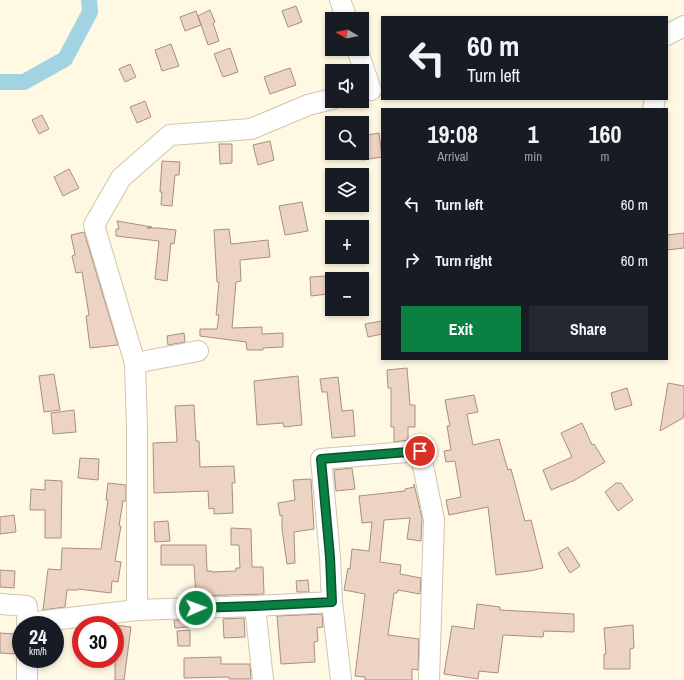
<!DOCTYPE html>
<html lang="en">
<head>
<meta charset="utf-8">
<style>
	body { margin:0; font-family:"Archivo Narrow",sans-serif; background:#242831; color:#f1f3f6; height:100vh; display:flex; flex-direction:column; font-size:15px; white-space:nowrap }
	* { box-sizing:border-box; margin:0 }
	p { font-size:13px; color:#9ea1a6 }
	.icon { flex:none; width:22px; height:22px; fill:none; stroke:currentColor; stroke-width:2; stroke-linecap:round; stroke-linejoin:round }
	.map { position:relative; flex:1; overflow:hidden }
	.drawer { position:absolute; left:381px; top:108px; width:287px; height:252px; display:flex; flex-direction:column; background:#171b24; border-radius:0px; box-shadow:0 2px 6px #0003 }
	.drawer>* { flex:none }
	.hud { position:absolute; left:381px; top:16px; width:287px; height:84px; border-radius:0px; box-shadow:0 2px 6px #0003; background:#171b24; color:#f1f3f6; overflow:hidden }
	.needle { width:26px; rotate:280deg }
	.controls { position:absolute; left:325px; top:12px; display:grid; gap:8px }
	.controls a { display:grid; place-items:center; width:44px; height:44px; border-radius:0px; background:#171b24; box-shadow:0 2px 6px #0003; font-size:20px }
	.speed { position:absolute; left:12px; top:616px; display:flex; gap:8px; font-size:20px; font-weight:700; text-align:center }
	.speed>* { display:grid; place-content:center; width:52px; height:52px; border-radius:50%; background:#171b24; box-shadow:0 2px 6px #0003; line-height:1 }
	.speed small { font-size:10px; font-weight:400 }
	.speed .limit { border:6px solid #d22; background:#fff; color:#111 }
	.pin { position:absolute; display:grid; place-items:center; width:34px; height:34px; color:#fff; margin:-17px; border:2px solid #fff; border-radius:50%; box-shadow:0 1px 4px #0007 }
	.me { position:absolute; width:44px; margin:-22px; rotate:88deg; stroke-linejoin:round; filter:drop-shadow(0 0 3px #0008) }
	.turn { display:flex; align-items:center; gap:14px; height:84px; padding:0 20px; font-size:18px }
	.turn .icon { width:52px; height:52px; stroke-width:2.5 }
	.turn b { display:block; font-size:28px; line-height:34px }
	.eta { display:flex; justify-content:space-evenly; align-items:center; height:68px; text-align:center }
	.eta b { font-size:24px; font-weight:700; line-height:28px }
	.primary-button { display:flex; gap:8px; margin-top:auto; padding:8px 20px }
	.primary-button a { flex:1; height:46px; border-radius:0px; background:#0b8043; color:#fff; font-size:16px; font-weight:700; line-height:46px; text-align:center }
	.primary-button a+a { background:#242831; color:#f1f3f6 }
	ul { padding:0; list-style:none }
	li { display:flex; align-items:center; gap:12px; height:56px; padding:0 20px }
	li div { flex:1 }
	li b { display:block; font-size:15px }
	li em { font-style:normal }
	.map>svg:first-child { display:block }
</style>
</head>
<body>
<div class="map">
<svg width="684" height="680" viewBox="0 0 684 680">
	<rect width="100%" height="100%" fill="#fff9e4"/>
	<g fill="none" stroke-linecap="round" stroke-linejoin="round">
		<path stroke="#a2d3e2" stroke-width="16" d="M 0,82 L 24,82 L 65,59 L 90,12 L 89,0"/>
	</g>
	<path fill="#edd3c4" stroke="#a78f81" d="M 296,6 L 302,22 L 288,27 L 282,11 Z
		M 210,10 L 215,22 L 213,23 L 219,41 L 208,45 L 198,16 Z
		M 196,11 L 201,25 L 185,31 L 180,17 Z
		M 171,44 L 179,66 L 162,71 L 155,50 Z
		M 230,48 L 238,72 L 223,77 L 214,54 Z
		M 130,64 L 136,77 L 125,82 L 119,69 Z
		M 290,68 L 296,85 L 270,94 L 264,77 Z
		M 145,101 L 151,117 L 137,123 L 130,107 Z
		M 42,115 L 49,129 L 39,134 L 32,120 Z
		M 379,133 L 382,157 L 362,160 L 362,136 Z
		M 270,141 L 274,160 L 258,165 L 253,145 Z
		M 219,144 L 232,144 L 232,163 L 220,164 Z
		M 162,161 L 180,162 L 179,175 L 175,175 L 172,206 L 161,205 L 162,192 L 160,192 Z
		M 69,169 L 79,188 L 63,196 L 54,177 Z
		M 302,202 L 308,231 L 285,235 L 279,206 Z
		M 117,221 L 152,227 L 147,228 L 158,228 L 176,230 L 174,244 L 171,243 L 167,281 L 155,279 L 159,241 L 116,236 L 116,229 L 119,229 Z
		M 229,229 L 231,244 L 268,240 L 270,257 L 240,260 L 241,281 L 236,282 L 232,328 L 262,327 L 262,334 L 283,333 L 283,347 L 263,348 L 263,350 L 247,350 L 246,342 L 200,336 L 200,329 L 217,329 L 219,315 L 216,315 L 219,282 L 217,282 L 214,230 Z
		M 84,232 L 118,345 L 90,348 L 86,316 L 89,315 L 82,272 L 76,273 L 72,256 L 75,255 L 71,235 Z
		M 684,233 L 684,248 L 667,250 L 667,235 Z
		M 326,276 L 328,294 L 311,296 L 310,277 Z
		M 382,321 L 382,334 L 368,337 L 365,324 Z
		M 184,333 L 185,342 L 168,345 L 167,336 Z
		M 407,368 L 410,405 L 415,405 L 415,427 L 408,427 L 408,440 L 394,442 L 394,427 L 391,427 L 391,388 L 388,388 L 387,370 Z
		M 54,374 L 60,410 L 44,412 L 39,376 Z
		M 298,376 L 302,425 L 284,427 L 283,423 L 257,425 L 254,381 Z
		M 338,377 L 342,411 L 353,410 L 355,436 L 332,438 L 327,392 L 322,392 L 320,379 Z
		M 668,383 L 684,386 L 684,413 L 683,418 L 660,431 Z
		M 627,388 L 632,405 L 615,410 L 611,393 Z
		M 474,395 L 478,412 L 467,414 L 473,445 L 499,439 L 508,470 L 511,469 L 525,521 L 531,520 L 543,568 L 530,571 L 496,575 L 488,507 L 449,515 L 446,500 L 461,497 L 455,461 L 446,462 L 444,451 L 451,450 L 447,426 L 450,426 L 445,400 Z
		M 194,405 L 196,441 L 199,441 L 200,467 L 234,466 L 235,483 L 232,483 L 233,513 L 214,514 L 214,508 L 209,509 L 208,491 L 154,493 L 153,443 L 177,442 L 175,406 Z
		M 74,410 L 76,432 L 53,434 L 51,413 Z
		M 582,423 L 592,445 L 594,444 L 605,462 L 575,480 L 551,490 L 543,470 L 572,457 L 561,433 Z
		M 80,458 L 99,459 L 98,480 L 78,478 Z
		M 352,468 L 355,489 L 336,491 L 334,470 Z
		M 311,479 L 314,529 L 294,532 L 295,563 L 287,564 L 282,529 L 282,515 L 280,516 L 278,503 L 295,500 L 293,480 Z
		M 45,480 L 62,481 L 61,538 L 45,538 L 45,510 L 30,510 L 31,489 L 45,490 Z
		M 108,483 L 126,485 L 126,501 L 123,501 L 119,526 L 121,526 L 115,561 L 121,562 L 118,582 L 112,581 L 111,593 L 78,589 L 78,590 L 67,590 L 65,607 L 43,610 L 48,569 L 61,570 L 62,548 L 101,549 L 108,500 L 106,500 Z
		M 616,483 L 621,483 L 633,500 L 618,511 L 605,492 Z
		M 414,484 L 422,518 L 421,541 L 407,539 L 410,518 L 384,520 L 380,562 L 401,565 L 400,574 L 421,578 L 420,594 L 398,590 L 397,593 L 394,593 L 388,635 L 419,639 L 418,670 L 412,669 L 412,680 L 365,680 L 365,677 L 355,676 L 365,594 L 344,590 L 348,568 L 350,569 L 352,549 L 369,551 L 372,522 L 362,523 L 359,496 L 405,491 L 405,489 L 414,487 Z
		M 14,515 L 16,532 L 0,534 L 0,517 Z
		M 168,521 L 170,541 L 155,542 L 154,522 Z
		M 231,528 L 251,529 L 252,567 L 263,567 L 264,594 L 196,596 L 194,565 L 161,565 L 161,545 L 206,545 L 207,571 L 212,571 L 212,572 L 236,571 L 236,568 L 240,568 L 239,545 L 231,545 Z
		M 568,547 L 580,566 L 570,573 L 558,553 Z
		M 0,570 L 15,571 L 14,588 L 0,587 Z
		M 308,580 L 309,592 L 297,592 L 296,581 Z
		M 477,604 L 500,607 L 500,610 L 574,614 L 574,632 L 544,631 L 543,637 L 503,635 L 498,673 L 479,671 L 478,679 L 444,674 L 452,626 L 474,629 Z
		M 322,614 L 323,627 L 317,628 L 318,641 L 314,642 L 315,662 L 281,664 L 277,616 Z
		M 244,618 L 245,637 L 224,638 L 223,619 Z
		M 174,620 L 188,620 L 189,627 L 175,628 Z
		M 115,625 L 131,627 L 124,680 L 115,680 Z
		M 633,625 L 634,648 L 630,649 L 630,669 L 604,669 L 604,654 L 606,654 L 604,628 Z
		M 190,630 L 190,646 L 178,646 L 177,631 Z
		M 0,633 L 16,634 L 15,654 L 0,653 Z
		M 221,657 L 221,664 L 250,664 L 251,679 L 229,679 L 229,677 L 184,678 L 184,658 Z"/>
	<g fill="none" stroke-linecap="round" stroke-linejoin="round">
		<defs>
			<path id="minor" d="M 340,0 L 347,19
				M 667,35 L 684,26
				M 357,49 L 371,90
				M 653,109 L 655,99
				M 135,363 L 198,351
				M 0,604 L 27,606 L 27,625
				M 255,606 L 263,680
				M 137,610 L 137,429 L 135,363 L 94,225 L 121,178 L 170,135 L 251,129 L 308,105 L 332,99
				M 27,623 L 137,610 L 255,606 L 332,602
				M 27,659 L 27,680
				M 341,680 L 332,602 L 330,557 L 321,459 L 420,451 L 434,520 L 429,680"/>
		</defs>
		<use href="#minor" stroke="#cfc7ae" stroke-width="22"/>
		<use href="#minor" stroke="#fff" stroke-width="20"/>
	</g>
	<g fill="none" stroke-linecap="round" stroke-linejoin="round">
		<defs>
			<path id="route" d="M 196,608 L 255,606 L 332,602 L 330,557 L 321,459 L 420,451"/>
		</defs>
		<use href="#route" stroke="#07532c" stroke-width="10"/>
		<use href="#route" stroke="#0b8043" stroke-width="7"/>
	</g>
</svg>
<div class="controls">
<a><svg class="needle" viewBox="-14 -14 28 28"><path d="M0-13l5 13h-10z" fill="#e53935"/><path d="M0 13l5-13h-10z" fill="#9ea1a6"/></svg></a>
<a><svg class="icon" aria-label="sound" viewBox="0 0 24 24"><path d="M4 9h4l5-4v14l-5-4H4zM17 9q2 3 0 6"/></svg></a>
<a><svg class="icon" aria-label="search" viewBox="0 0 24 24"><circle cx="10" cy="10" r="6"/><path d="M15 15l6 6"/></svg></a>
<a><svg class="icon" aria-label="layers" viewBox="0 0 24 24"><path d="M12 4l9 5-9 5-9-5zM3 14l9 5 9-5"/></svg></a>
<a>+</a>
<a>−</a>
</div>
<div class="speed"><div>24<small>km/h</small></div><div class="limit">30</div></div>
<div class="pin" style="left:420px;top:451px;background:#d93025"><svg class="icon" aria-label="arrive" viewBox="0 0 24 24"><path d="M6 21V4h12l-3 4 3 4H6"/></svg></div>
<svg class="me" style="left:196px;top:608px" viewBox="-20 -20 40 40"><circle r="17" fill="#0b8043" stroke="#fff" stroke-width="3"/><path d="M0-11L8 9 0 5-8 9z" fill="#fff"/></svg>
<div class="hud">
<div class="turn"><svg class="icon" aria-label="left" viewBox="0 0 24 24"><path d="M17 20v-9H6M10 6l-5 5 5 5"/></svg><div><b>60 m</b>Turn left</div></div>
</div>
<section class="drawer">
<div class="eta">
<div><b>19:08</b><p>Arrival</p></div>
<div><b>1</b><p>min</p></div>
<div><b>160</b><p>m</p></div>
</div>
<ul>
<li><svg class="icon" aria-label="left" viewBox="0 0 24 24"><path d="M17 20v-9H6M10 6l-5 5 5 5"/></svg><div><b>Turn left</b></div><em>60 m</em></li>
<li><svg class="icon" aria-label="right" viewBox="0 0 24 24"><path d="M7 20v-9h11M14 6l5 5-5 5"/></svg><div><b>Turn right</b></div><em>60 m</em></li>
</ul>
<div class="primary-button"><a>Exit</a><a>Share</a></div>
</section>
</div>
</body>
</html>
